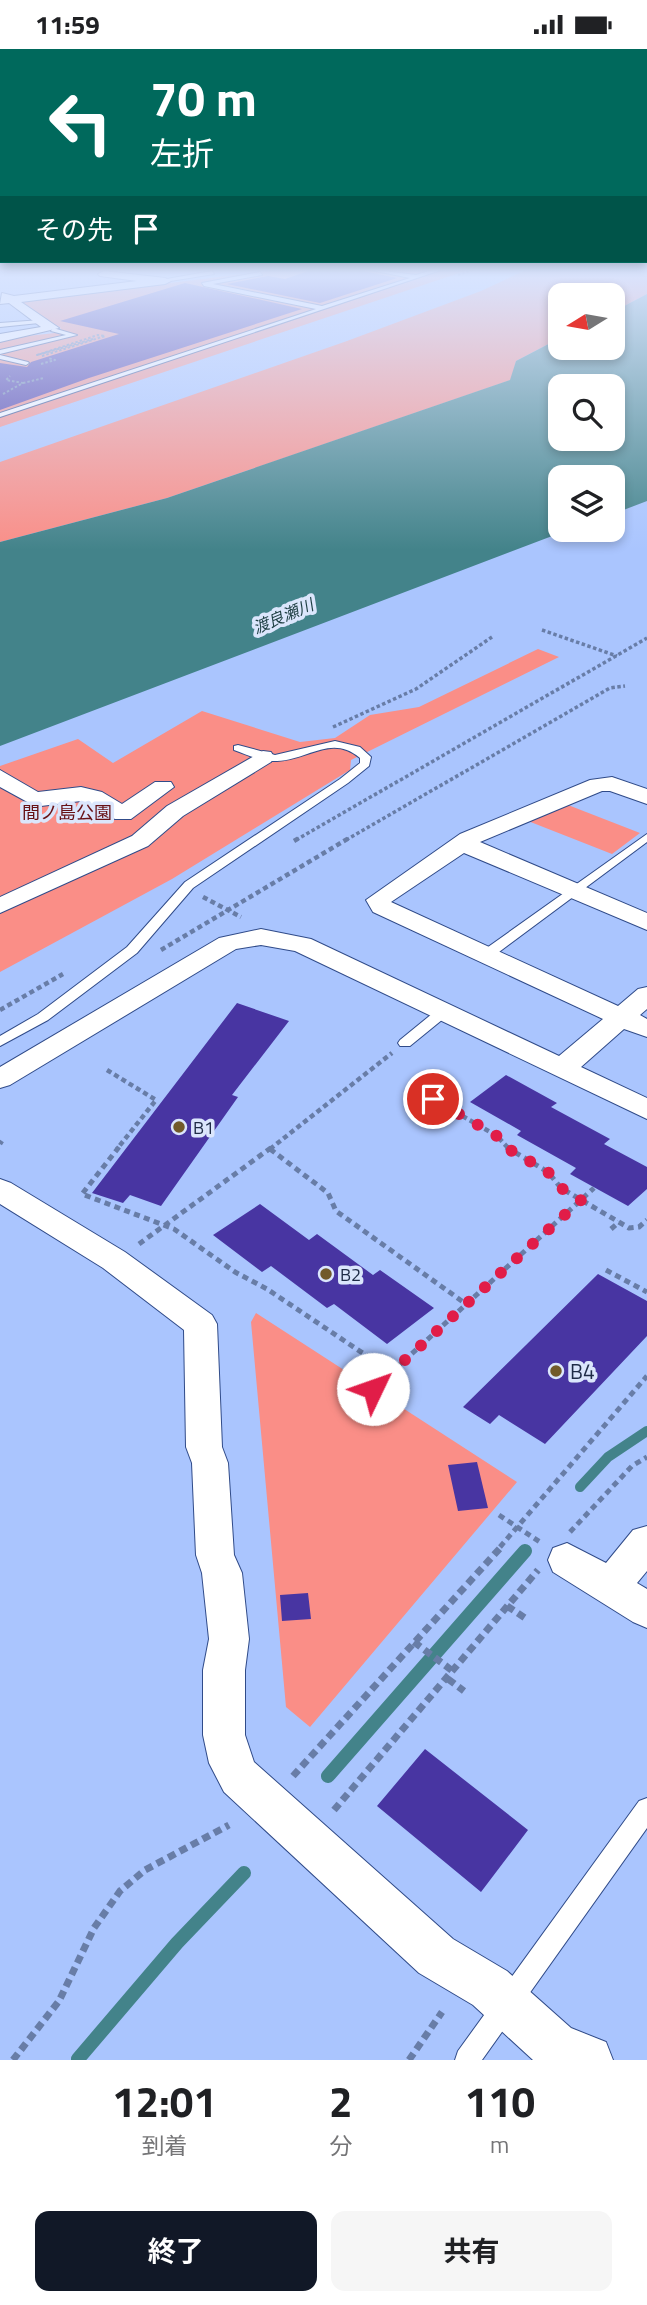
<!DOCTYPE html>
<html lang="ja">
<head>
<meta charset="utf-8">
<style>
	body { margin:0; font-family:"Titillium Web","Noto Sans JP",sans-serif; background:#f6f6f6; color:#202124; height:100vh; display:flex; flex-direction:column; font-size:26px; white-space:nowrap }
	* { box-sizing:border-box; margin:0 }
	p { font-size:23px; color:#757577 }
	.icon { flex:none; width:38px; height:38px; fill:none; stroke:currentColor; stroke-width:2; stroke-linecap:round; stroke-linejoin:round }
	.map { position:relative; height:2011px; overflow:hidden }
	.side { display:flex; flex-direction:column; background:#fff; flex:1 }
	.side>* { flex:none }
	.top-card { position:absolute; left:0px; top:0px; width:648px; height:214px; box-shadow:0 4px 10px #0003; background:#00695c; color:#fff; overflow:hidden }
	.needle { width:46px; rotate:259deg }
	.controls { position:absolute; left:548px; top:234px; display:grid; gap:14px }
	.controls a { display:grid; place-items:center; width:77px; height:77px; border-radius:14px; background:#fff; box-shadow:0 4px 10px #0003; font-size:35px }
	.pin { position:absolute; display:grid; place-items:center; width:60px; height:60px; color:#fff; margin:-30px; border:4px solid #fff; border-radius:50%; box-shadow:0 2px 7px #0007 }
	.me { position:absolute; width:77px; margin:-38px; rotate:48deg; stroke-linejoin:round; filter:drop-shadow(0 0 5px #0008) }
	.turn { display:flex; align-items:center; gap:24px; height:147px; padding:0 35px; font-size:32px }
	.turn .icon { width:91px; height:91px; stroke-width:2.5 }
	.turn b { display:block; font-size:49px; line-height:60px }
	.then { display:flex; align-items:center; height:66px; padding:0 35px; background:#0003; gap:14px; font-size:26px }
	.eta { display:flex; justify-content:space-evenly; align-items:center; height:119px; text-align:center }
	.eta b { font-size:42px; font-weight:700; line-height:49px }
	.button { display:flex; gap:14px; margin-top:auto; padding:14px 35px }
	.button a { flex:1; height:80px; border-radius:14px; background:#111827; color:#fff; font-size:28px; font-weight:700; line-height:80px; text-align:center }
	.button a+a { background:#f6f6f6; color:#202124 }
	.status { display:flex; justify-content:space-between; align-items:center; height:49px; padding:0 35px; background:#fff; direction:ltr }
	.status svg { height:19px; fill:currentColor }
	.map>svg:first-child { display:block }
</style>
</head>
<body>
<div class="status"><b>11:59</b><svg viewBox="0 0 49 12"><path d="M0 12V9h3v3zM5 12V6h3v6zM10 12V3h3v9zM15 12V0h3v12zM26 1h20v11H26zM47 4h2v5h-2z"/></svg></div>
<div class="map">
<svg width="647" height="2011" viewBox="0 0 647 2011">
	<rect width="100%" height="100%" fill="#aac5fe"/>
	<path fill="#fa8e87" d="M 292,219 L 474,219 L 0,378 L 0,290 L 55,284 L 61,279 L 33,264 L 22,252 Z
		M 530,219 L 647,219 L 647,245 L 613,263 L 612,247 L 560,247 L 560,289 L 516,312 L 511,331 L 167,449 L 0,493 L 0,413 L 347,292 L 481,242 Z
		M 538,600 L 559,608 L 351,711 L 350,721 L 172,830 L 0,923 L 0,717 L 78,690 L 113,714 L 202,662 L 300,693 L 335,689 L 370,666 L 419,658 Z
		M 568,756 L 640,784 L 612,805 L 528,772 Z
		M 256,1264 L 517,1433 L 310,1678 L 286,1658 L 251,1273 Z"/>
	<path fill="#43838a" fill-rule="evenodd" d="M 647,245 L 647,452 L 613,465 L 612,429 L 560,429 L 560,481 L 568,481 L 0,697 L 0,493 L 167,449 L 510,331 L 516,312 L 560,289 L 560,299 L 612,299 L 613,263 ZM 560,338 L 612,338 L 612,390 L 560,390 Z"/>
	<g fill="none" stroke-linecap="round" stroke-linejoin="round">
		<path stroke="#43838a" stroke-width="10" d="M 580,1438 L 608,1408 L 647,1382"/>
		<path stroke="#43838a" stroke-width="14" d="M 328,1727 L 525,1502
			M 78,2010 L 177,1894 L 244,1824"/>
	</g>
	<path fill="#4835a2" d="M 317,219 L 332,222 L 349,219 L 397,229 L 320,254 L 227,235 L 268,227 L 285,230 Z
		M 185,234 L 302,260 L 89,329 L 0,361 L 0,314 L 27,318 L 31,313 L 119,285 L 60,272 Z
		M 237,954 L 289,972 L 232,1046 L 238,1048 L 161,1157 L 130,1146 L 123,1154 L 92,1144 Z
		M 506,1026 L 557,1054 L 551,1058 L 610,1090 L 604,1095 L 647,1118 L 647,1140 L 628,1157 L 570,1125 L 576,1119 L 517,1086 L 521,1082 L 470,1053 Z
		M 260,1155 L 309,1191 L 317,1185 L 373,1226 L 380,1221 L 434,1259 L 387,1295 L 334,1255 L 327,1259 L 271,1217 L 262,1223 L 213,1186 Z
		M 598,1225 L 647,1252 L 647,1287 L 545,1395 L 499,1366 L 490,1375 L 463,1358 Z
		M 477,1413 L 488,1459 L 458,1462 L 448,1416 Z
		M 308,1544 L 311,1570 L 282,1572 L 280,1546 Z
		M 425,1700 L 528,1781 L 481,1843 L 377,1757 Z"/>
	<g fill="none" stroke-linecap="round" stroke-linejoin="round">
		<defs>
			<path id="lane" d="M 158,219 L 165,219 L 162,221 Z
				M 361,219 L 416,226 L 438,219 L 447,219 L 0,368 L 0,364 L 316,260 L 204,237 L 202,234 L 260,223 L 262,226 L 213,235 L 322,257 L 410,229 Z
				M 212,222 L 214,225 L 164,233 L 161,231 Z
				M 41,271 L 39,274 L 0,278 L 0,274 Z
				M 53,279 L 77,286 L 0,305 L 0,301 L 66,286 L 51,282 Z
				M 0,306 L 28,313 L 29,314 L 26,316 L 0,310 Z
				M 335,692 L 360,698 L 371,708 L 369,717 L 348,734 L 193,839 L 137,904 L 48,971 L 0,997 L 0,987 L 38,965 L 127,898 L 185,833 L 340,730 L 360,714 L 360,709 C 331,685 309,711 277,712 C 262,713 248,706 234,701 L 234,697 L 238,696 L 275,706 Z
				M 647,785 L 647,793 L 491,909 L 481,909 L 480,906 L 481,903 Z
				M 443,959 L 448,960 L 450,963 L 448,966 L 410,997 L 400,997 L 398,994 L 400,991 L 438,960 Z
				M 647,1749 L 647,1779 L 482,2011 L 455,2011 L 458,2002 L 639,1752 Z"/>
			<path id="street" d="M 104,222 L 165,229 L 171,232 L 165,235 L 21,253 L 59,279 L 0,293 L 0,285 L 41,278 L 9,254 L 0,255 L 2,244 L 14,247 L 137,232 L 100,227 L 98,225 Z
				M 263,702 L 271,703 L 274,708 L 271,713 L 183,767 L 148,797 L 0,864 L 0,848 L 132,787 L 167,757 Z
				M 0,721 L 38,743 L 81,738 L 102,743 L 122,755 L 155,733 L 171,733 L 174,738 L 131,770 L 115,770 L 81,752 L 41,757 L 31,755 L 0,738 Z
				M 612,728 L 647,740 L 647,755 L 610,742 L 602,742 L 480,793 L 647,864 L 647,881 L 464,804 L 391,853 L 618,957 L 638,940 L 647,938 L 647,960 L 640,966 L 647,970 L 647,988 L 624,980 L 581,1018 L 647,1049 L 647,1070 L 295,902 L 261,896 L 236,900 L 10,1036 L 0,1039 L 0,1018 L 219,889 L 261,880 L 311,890 L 559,1007 L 603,970 L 373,863 L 366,851 L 460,785 L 590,731 Z
				M 0,1130 L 11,1134 L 125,1203 L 212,1266 L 217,1275 L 222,1398 L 228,1414 L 234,1506 L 242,1524 L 249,1590 L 245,1621 L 245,1686 L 254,1713 L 453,1890 L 507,1922 L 571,1979 L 606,1993 L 613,2011 L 533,2011 L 473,1956 L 419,1924 L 224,1743 L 209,1714 L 203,1686 L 203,1621 L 209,1590 L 202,1524 L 196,1506 L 192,1414 L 186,1398 L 184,1281 L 103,1219 L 0,1155 Z
				M 647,1477 L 647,1522 L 637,1534 L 647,1540 L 647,1579 L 633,1573 L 553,1523 L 548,1511 L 553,1499 L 567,1494 L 606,1514 L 633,1481 Z"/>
		</defs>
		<use href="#lane" stroke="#304b89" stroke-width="2"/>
		<use href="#street" stroke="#304b89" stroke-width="2"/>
		<path stroke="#687da7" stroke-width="2" stroke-dasharray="2.5 2" stroke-linecap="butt" d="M 458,226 L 478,219
			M 41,315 L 55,311 L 48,309
			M 23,334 L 44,329
			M 3,345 L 23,334 L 6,331 L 10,327"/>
		<path stroke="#687da7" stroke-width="3.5" stroke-dasharray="3.5 2.5" stroke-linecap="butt" d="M 542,581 L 617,607
			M 333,678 L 416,640 L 492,588
			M 296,791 L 647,589
			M 346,791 L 610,639 L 625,637"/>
		<path stroke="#687da7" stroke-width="4.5" stroke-dasharray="5 3.5" stroke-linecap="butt" d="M 294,792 L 299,789
			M 203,848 L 241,868
			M 161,901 L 349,789
			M 0,961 L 63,925
			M 107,1021 L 156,1051 L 117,1100
			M 433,1050 L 497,1087 L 509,1100
			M 0,1095 L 2,1092
			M 270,1100 L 392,1004"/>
		<path stroke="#687da7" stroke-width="5" stroke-dasharray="6 4.5" stroke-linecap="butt" d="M 119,1098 L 82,1145 L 174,1180 L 235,1223 L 267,1240 L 391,1323
			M 506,1098 L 548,1123 L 561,1139 L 629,1179 L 639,1178 L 647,1171
			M 270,1100 L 328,1144 L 336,1162 L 466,1255
			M 611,1180 L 619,1173
			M 139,1195 L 272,1098
			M 606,1221 L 647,1243
			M 373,1340 L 594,1139
			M 499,1466 L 540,1493
			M 570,1483 L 632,1417 L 647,1408
			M 500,1498 L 647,1327"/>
		<path stroke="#687da7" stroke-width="7" stroke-dasharray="8 5" stroke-linecap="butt" d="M 507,1557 L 525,1569
			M 414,1593 L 454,1623
			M 448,1630 L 464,1642
			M 293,1727 L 502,1497
			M 334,1761 L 538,1521
			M 13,2011 L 59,1952 L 94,1879 L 120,1842 L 145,1821 L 229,1776
			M 409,2011 L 442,1963"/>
		<use href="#lane" fill="#fff" fill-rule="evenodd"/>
		<use href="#street" fill="#fff" fill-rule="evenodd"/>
		<path stroke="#687da7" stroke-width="2" stroke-dasharray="2.5 2" stroke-linecap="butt" d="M 42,307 L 105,287 L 98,286 L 37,306 L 93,290"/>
	</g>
	<linearGradient id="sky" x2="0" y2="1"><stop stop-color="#66a0c2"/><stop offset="0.44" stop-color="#d9e5ff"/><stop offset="1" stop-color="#d9e5ff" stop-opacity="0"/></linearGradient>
	<rect width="647" height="501" fill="url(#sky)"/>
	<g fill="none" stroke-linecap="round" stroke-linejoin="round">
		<path stroke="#e11d48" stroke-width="12" stroke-dasharray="0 21.6" d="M 373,1340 L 581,1151 L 561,1139 L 548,1123 L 507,1099 L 497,1087 L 433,1050"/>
	</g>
	<g fill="#715a2a" stroke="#dbe6fc" stroke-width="2.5">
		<circle cx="179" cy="1078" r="7"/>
		<circle cx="326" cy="1225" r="7"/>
		<circle cx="556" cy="1322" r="7"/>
	</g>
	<g text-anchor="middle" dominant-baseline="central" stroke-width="7" stroke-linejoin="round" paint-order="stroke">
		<g font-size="16" font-style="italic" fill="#1e3f43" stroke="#dbe6fc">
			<text transform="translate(283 567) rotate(-23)">渡良瀬川</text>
		</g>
		<g font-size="18" fill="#671115" stroke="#dbe6fc">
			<text x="67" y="763">間ノ島公園</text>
		</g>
		<g font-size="18" fill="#1e2b46" stroke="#dbe6fc" text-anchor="start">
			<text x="193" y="1078">B1</text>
			<text x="340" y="1225">B2</text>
		</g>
		<g font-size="21" fill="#1e2b46" stroke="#dbe6fc" text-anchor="start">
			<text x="570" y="1322">B4</text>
		</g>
	</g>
</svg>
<div class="controls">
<a><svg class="needle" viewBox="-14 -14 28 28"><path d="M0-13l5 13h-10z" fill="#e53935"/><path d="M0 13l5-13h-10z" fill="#757577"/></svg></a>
<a><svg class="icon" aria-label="search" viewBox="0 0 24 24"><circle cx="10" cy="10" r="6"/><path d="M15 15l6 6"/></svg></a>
<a><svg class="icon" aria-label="layers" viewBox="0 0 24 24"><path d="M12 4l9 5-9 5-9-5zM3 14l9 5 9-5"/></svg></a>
</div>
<div class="pin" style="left:433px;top:1050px;background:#d93025"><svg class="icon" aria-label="arrive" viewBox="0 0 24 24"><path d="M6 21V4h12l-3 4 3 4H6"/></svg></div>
<svg class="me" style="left:373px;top:1340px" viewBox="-20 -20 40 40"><circle r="19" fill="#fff"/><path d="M0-13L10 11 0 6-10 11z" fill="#e11d48"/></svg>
<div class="top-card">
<div class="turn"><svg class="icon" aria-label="left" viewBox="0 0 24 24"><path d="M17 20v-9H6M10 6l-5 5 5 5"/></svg><div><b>70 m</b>左折</div></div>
<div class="then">その先<svg class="icon" aria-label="arrive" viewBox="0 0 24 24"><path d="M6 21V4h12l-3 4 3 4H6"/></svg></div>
</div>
</div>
<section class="side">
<div class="eta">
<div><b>12:01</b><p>到着</p></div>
<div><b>2</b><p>分</p></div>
<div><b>110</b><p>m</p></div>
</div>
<div class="button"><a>終了</a><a>共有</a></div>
</section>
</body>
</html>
